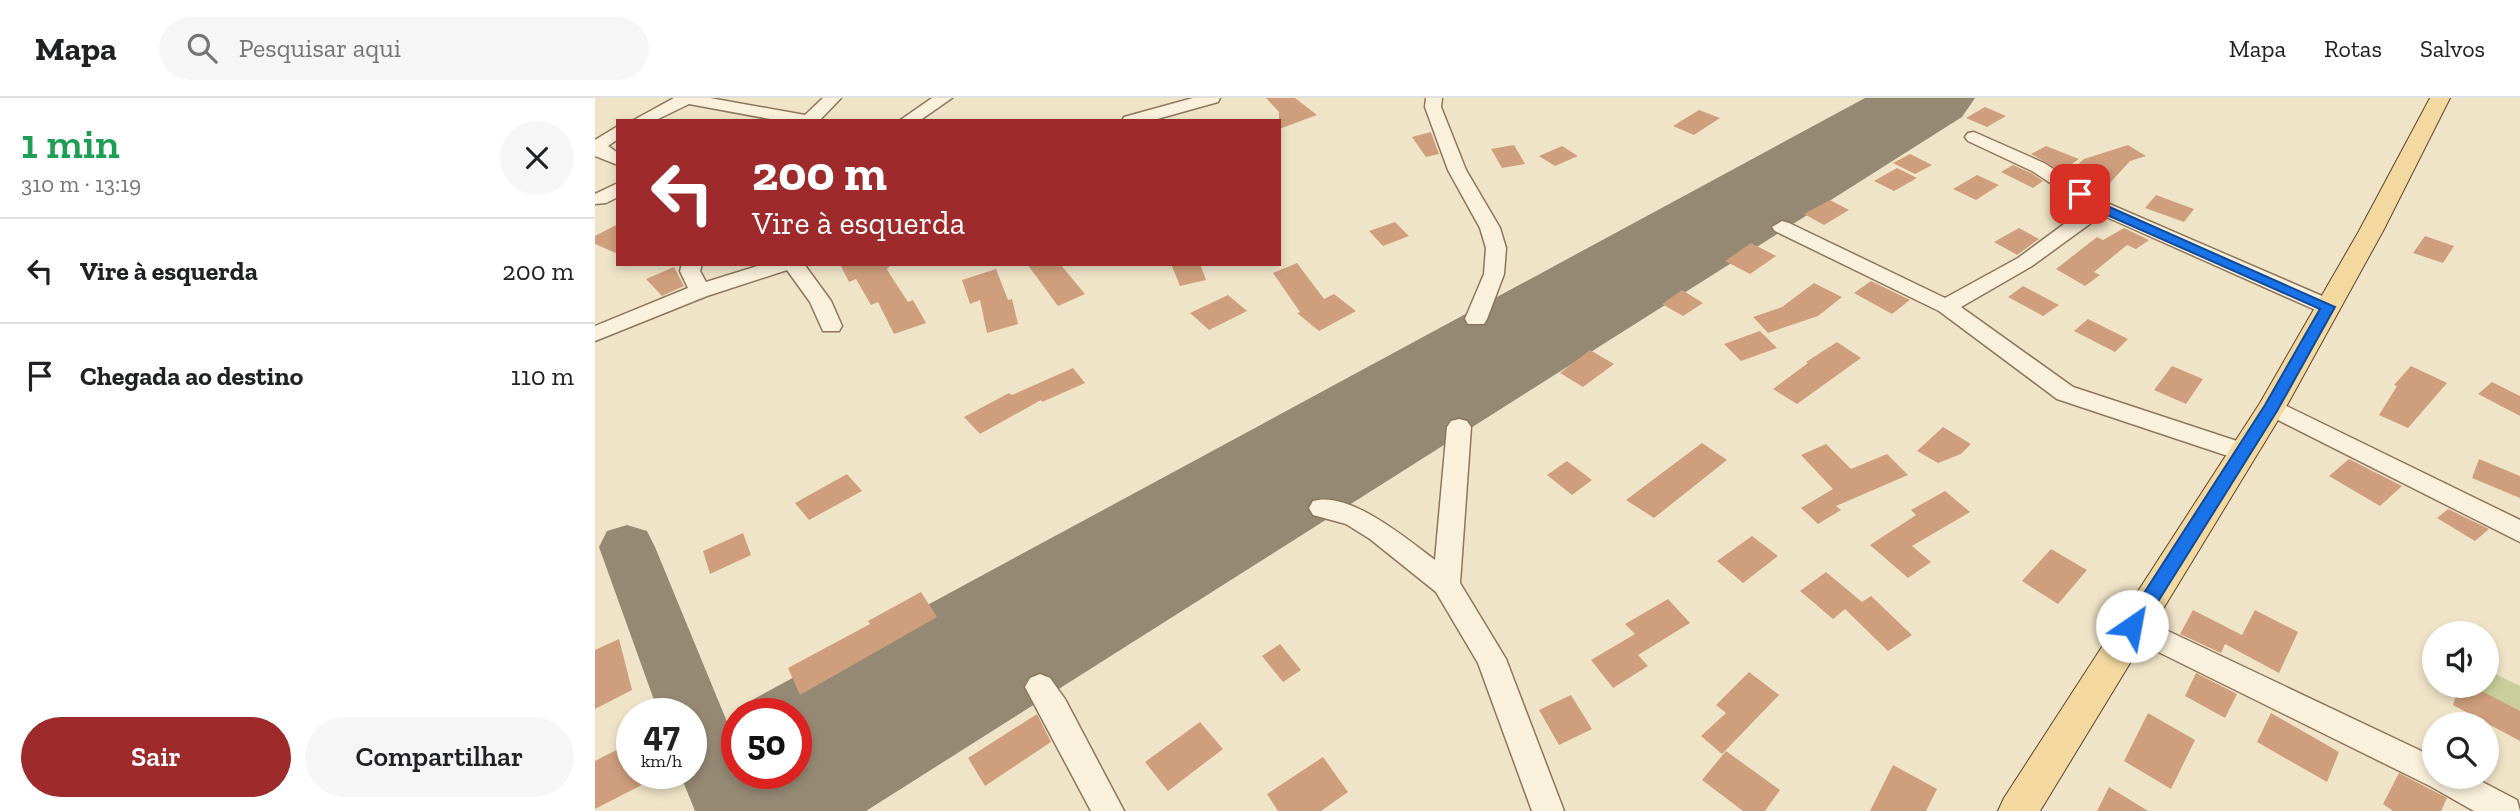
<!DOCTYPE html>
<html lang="pt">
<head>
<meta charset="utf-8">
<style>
	body { margin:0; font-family:"Zilla Slab",serif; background:#f6f6f6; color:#202124; height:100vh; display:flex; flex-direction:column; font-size:26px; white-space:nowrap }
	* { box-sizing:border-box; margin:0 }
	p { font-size:23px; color:#757577 }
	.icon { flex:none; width:38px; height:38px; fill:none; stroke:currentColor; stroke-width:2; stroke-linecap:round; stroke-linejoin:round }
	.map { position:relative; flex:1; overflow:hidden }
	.sheet { display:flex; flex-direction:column; background:#fff; width:595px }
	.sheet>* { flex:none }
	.banner { position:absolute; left:21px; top:21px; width:665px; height:147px; border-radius:0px; box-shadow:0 4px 10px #0003; background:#9e2a2b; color:#fff; overflow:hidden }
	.fabs { position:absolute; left:1827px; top:523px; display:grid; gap:14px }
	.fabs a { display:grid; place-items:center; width:77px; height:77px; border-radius:50%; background:#fff; box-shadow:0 4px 10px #0003; font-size:35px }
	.speed { position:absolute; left:21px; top:600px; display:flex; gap:14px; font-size:35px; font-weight:700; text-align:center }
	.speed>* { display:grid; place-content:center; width:91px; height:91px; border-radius:50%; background:#fff; box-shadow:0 4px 10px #0003; line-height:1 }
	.speed small { font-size:18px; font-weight:400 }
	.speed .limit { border:10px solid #d22; background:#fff; color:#111 }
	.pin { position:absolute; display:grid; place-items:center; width:60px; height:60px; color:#fff; margin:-30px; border-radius:14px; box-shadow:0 4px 10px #0006 }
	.me { position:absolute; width:77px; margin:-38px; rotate:33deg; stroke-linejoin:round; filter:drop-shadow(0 0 5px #0008) }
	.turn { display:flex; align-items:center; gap:24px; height:147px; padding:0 21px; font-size:32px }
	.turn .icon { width:91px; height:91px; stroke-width:2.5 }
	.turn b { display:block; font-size:49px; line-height:60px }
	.round { display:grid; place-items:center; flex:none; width:74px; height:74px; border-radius:37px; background:#f6f6f6 }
	.headline { display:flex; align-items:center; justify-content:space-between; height:119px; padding:0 21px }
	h1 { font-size:42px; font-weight:600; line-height:52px; color:#1e9e55 }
	.action { display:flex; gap:14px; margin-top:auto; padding:14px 21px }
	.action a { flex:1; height:80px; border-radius:42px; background:#9e2a2b; color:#fff; font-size:28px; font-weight:600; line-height:80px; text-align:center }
	.action a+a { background:#f6f6f6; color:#202124 }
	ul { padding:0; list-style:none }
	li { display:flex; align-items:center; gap:21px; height:105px; padding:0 21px; border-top:2px solid #e0e0e0 }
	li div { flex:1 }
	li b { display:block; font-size:26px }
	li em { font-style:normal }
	header { display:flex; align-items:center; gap:42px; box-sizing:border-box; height:98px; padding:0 35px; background:#fff; border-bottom:2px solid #e0e0e0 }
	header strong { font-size:33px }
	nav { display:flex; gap:38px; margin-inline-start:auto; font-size:24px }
	.search { width:490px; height:63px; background:#f6f6f6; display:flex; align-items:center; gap:18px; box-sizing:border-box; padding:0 24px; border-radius:38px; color:#757577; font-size:26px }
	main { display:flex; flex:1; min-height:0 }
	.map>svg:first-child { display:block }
</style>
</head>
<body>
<header>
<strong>Mapa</strong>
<div class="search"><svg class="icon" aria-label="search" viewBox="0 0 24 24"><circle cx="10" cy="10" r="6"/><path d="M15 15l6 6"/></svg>Pesquisar aqui</div>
<nav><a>Mapa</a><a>Rotas</a><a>Salvos</a></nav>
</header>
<main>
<section class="sheet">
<div class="headline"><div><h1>1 min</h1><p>310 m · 13:19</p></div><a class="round"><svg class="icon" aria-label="close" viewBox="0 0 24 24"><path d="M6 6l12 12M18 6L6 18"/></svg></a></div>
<ul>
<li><svg class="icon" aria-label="left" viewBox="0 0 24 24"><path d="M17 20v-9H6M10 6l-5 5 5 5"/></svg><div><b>Vire à esquerda</b></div><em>200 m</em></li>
<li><svg class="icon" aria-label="arrive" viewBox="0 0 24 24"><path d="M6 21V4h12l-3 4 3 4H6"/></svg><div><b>Chegada ao destino</b></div><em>110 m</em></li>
</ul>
<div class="action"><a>Sair</a><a>Compartilhar</a></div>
</section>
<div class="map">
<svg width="1925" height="713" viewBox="0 0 1925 713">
	<rect width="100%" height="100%" fill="#f0e4c8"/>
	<path fill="#c9cf9b" d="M 1892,572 L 1925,588 L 1925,627 L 1877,595 L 1881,588 L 1892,588 Z"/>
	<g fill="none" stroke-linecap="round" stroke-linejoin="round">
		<path fill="#968974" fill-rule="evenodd" d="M 32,427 L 52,433 L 60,449 L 142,648 L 142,676 L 153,676 L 166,706 L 162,713 L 100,713 L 85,676 L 96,676 L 96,616 L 64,616 L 4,449 L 12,433 Z"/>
		<path fill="#968974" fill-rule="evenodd" d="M 1270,0 L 1380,0 L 1367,19 L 271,713 L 139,713 L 117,665 L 142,610 ZM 142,616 L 201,616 L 201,676 L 142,676 Z"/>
	</g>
	<path fill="#cf9f7d" d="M 671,0 L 700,0 L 722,17 L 684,31 L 684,14 Z
		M 1390,9 L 1411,18 L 1392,29 L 1371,20 Z
		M 1104,12 L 1125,20 L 1099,37 L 1078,28 Z
		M 836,34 L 844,56 L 831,59 L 817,39 Z
		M 919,47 L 930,66 L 907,70 L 896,51 Z
		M 1533,47 L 1551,58 L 1535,63 L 1515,85 L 1478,71 L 1489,61 Z
		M 967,48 L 983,58 L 960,68 L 944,58 Z
		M 1451,48 L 1484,61 L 1466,73 L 1436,56 Z
		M 1315,56 L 1337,67 L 1320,76 L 1298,65 Z
		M 1418,67 L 1436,75 L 1448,83 L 1438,90 L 1406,74 Z
		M 1302,70 L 1322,80 L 1299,93 L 1279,83 Z
		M 1382,77 L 1404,87 L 1381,102 L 1358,91 Z
		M 1561,97 L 1599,111 L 1589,124 L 1550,110 Z
		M 1235,102 L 1254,112 L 1229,127 L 1209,116 Z
		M 800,124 L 814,138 L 788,148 L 774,133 Z
		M 23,126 L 23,156 L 0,146 L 0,138 Z
		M 1424,130 L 1444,141 L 1422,157 L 1399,144 Z
		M 1529,130 L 1554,142 L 1541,151 L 1532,147 L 1499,174 L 1505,177 L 1490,188 L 1461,171 L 1502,139 L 1508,142 Z
		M 1830,138 L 1859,148 L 1848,165 L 1818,155 Z
		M 1156,145 L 1181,158 L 1155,176 L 1130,163 Z
		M 702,165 L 729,201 L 739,196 L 761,213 L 724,233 L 702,215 L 705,214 L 678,175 Z
		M 245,166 L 297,166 L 292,171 L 294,175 L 313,204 L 318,202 L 331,225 L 299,236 L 283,204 L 276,207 L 261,181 L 254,184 Z
		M 432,166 L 465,166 L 490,196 L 463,208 Z
		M 576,166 L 605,166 L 611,182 L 585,188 Z
		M 79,169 L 89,188 L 67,198 L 51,181 Z
		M 401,171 L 413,202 L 417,201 L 423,226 L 392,235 L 385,202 L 375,206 L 367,182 Z
		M 1276,183 L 1315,202 L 1297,216 L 1259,195 Z
		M 1219,185 L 1247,199 L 1223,218 L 1173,235 L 1158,219 L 1187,209 Z
		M 1428,188 L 1464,207 L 1448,218 L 1413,199 Z
		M 1087,192 L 1108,205 L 1088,218 L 1067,206 Z
		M 633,197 L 652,213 L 614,232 L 595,215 Z
		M 1493,221 L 1533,241 L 1520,254 L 1479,233 Z
		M 1165,233 L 1182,250 L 1146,263 L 1129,246 Z
		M 1242,244 L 1266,260 L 1202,306 L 1178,291 L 1213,265 L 1211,264 Z
		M 995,252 L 1019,266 L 988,289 L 965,275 Z
		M 1577,268 L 1608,281 L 1591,306 L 1559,292 Z
		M 1816,268 L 1852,285 L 1813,330 L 1784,317 L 1802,288 L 1799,287 Z
		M 478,270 L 490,285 L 447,304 L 446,302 L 385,336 L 369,319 L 414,295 L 417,297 Z
		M 1897,284 L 1925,298 L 1925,318 L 1883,296 Z
		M 1348,329 L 1376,346 L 1366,356 L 1343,365 L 1322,353 Z
		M 1107,345 L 1132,362 L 1059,420 L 1031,402 Z
		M 1231,346 L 1256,371 L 1292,356 L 1313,377 L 1241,408 L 1246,412 L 1223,426 L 1206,410 L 1238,391 L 1206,357 Z
		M 1754,361 L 1807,388 L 1785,408 L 1734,378 Z
		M 1884,361 L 1925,378 L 1925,400 L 1877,380 Z
		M 972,363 L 997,382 L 977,397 L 952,377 Z
		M 252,376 L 267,393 L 214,422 L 200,405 Z
		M 1350,393 L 1375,414 L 1317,448 L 1336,464 L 1313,480 L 1275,447 L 1321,417 L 1316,412 Z
		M 1853,411 L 1894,431 L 1880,443 L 1842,420 Z
		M 148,435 L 156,457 L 115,476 L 108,453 Z
		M 1157,438 L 1183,458 L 1148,485 L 1122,463 Z
		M 1456,451 L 1492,472 L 1463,506 L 1427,483 Z
		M 1231,474 L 1267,504 L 1276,498 L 1317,537 L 1293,553 L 1250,511 L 1238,521 L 1205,493 Z
		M 326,494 L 342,519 L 205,597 L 193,570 L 275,526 L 273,523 Z
		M 1073,501 L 1095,525 L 1043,557 L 1053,568 L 1018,590 L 996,562 L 1040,536 L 1030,526 Z
		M 1598,512 L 1647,537 L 1660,512 L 1703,534 L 1684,575 L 1630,546 L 1626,555 L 1585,536 Z
		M 24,541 L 37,592 L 0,611 L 0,552 Z
		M 685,546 L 706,572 L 688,584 L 667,558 Z
		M 1154,574 L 1184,597 L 1127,656 L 1106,638 L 1131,615 L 1121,607 Z
		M 1601,575 L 1642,596 L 1630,620 L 1590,598 Z
		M 1864,588 L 1877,588 L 1925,613 L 1925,643 L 1858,607 Z
		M 976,597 L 997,631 L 964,647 L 944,612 Z
		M 1553,615 L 1600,642 L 1576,691 L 1529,663 Z
		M 1676,615 L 1744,654 L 1732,684 L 1662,644 Z
		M 442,616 L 456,644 L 390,688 L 373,660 Z
		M 605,624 L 628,651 L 573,693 L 550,664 Z
		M 37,644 L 37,676 L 68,676 L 0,711 L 0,663 Z
		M 1131,653 L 1185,692 L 1170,713 L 1148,713 L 1107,682 Z
		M 728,659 L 753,694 L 726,713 L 683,713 L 672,696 Z
		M 1298,667 L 1342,691 L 1331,713 L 1275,713 Z
		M 1804,675 L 1852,700 L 1846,713 L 1798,713 L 1788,706 Z
		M 1514,689 L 1553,713 L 1502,713 Z"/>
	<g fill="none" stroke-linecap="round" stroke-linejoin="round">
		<defs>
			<path id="minor" d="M 115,0 L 210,17 L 228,0 L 246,0 L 224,23 L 186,23 L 94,6 L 59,23 L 37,23 L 79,0 Z
				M 337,0 L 357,0 L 324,23 L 304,23 Z
				M 598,0 L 625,0 L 623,4 L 555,23 L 527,23 L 529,19 Z
				M 831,0 L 847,0 L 846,9 L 871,72 L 905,130 L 911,150 L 909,176 L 892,221 L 889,226 L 873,226 L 870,221 L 889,176 L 891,150 L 885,130 L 853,72 L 830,9 Z
				M 23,28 L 23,41 L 13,48 L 23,55 L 23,67 L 0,58 L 0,42 Z
				M 1379,34 L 1449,65 L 1512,105 L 1741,204 L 1744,209 L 1741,214 L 1725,214 L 1507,117 L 1437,168 L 1366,209 L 1478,289 L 1657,348 L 1660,354 L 1657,360 L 1648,363 L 1462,301 L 1344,213 L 1180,133 L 1177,129 L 1187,123 L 1194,125 L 1350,200 L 1423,160 L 1492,109 L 1437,73 L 1373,43 L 1370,39 L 1373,35 Z
				M 23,85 L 23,99 L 11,105 L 0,106 L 0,96 Z
				M 87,166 L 107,166 L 105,173 L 111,184 L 169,166 L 209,166 L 236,203 L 247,228 L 244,233 L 228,233 L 215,204 L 192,172 L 112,198 L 0,243 L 0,228 L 93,190 L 85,173 Z
				M 1677,301 L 1925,422 L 1925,444 L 1669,315 L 1665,309 L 1669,303 Z
				M 864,321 L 872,323 L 876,329 L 865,485 L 911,561 L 969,713 L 937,713 L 883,565 L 841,494 L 775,441 L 751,426 L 718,417 L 714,410 L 718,403 C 754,392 812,441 840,462 L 852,329 L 856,323 Z
				M 1537,516 L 1839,659 L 1839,679 L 1878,679 L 1922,702 L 1925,713 L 1879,713 L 1835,688 L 1527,536 L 1523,528 L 1527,520 Z
				M 445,576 L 455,580 L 470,601 L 529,713 L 496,713 L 430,589 L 435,580 Z"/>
			<path id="major" d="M 1835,0 L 1855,0 L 1788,133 L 1691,309 L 1445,713 L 1403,713 L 1409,700 L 1665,305 L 1764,133 Z"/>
		</defs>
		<use href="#minor" stroke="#8d765c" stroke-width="3"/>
		<use href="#major" stroke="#5b4430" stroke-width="2"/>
		<use href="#minor" fill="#faf1dc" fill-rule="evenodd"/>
		<use href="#major" fill="#f3d9a0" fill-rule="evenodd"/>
	</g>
	<path fill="#1a73e8" stroke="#114b97" stroke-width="2" d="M 1485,92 L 1510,107 L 1740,209 L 1682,313 L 1544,534 L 1537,536 L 1531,534 L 1528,528 L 1531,523 L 1670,307 L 1725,211 L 1501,112 L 1480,98 L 1479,96 Z"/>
</svg>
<div class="fabs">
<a><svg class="icon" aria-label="sound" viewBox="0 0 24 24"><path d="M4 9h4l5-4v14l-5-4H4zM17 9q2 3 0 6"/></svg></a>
<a><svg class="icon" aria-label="search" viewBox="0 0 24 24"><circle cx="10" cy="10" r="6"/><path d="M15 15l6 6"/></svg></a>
</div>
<div class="speed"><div>47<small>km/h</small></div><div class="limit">50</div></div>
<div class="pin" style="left:1485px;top:96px;background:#d93025"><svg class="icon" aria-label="arrive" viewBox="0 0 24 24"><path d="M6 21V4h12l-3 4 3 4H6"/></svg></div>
<svg class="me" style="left:1537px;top:528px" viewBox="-20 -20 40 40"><circle r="19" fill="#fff"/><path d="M0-13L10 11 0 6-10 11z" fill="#1a73e8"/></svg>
<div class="banner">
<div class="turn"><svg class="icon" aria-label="left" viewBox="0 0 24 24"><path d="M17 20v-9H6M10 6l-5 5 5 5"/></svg><div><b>200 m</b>Vire à esquerda</div></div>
</div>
</div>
</main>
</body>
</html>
